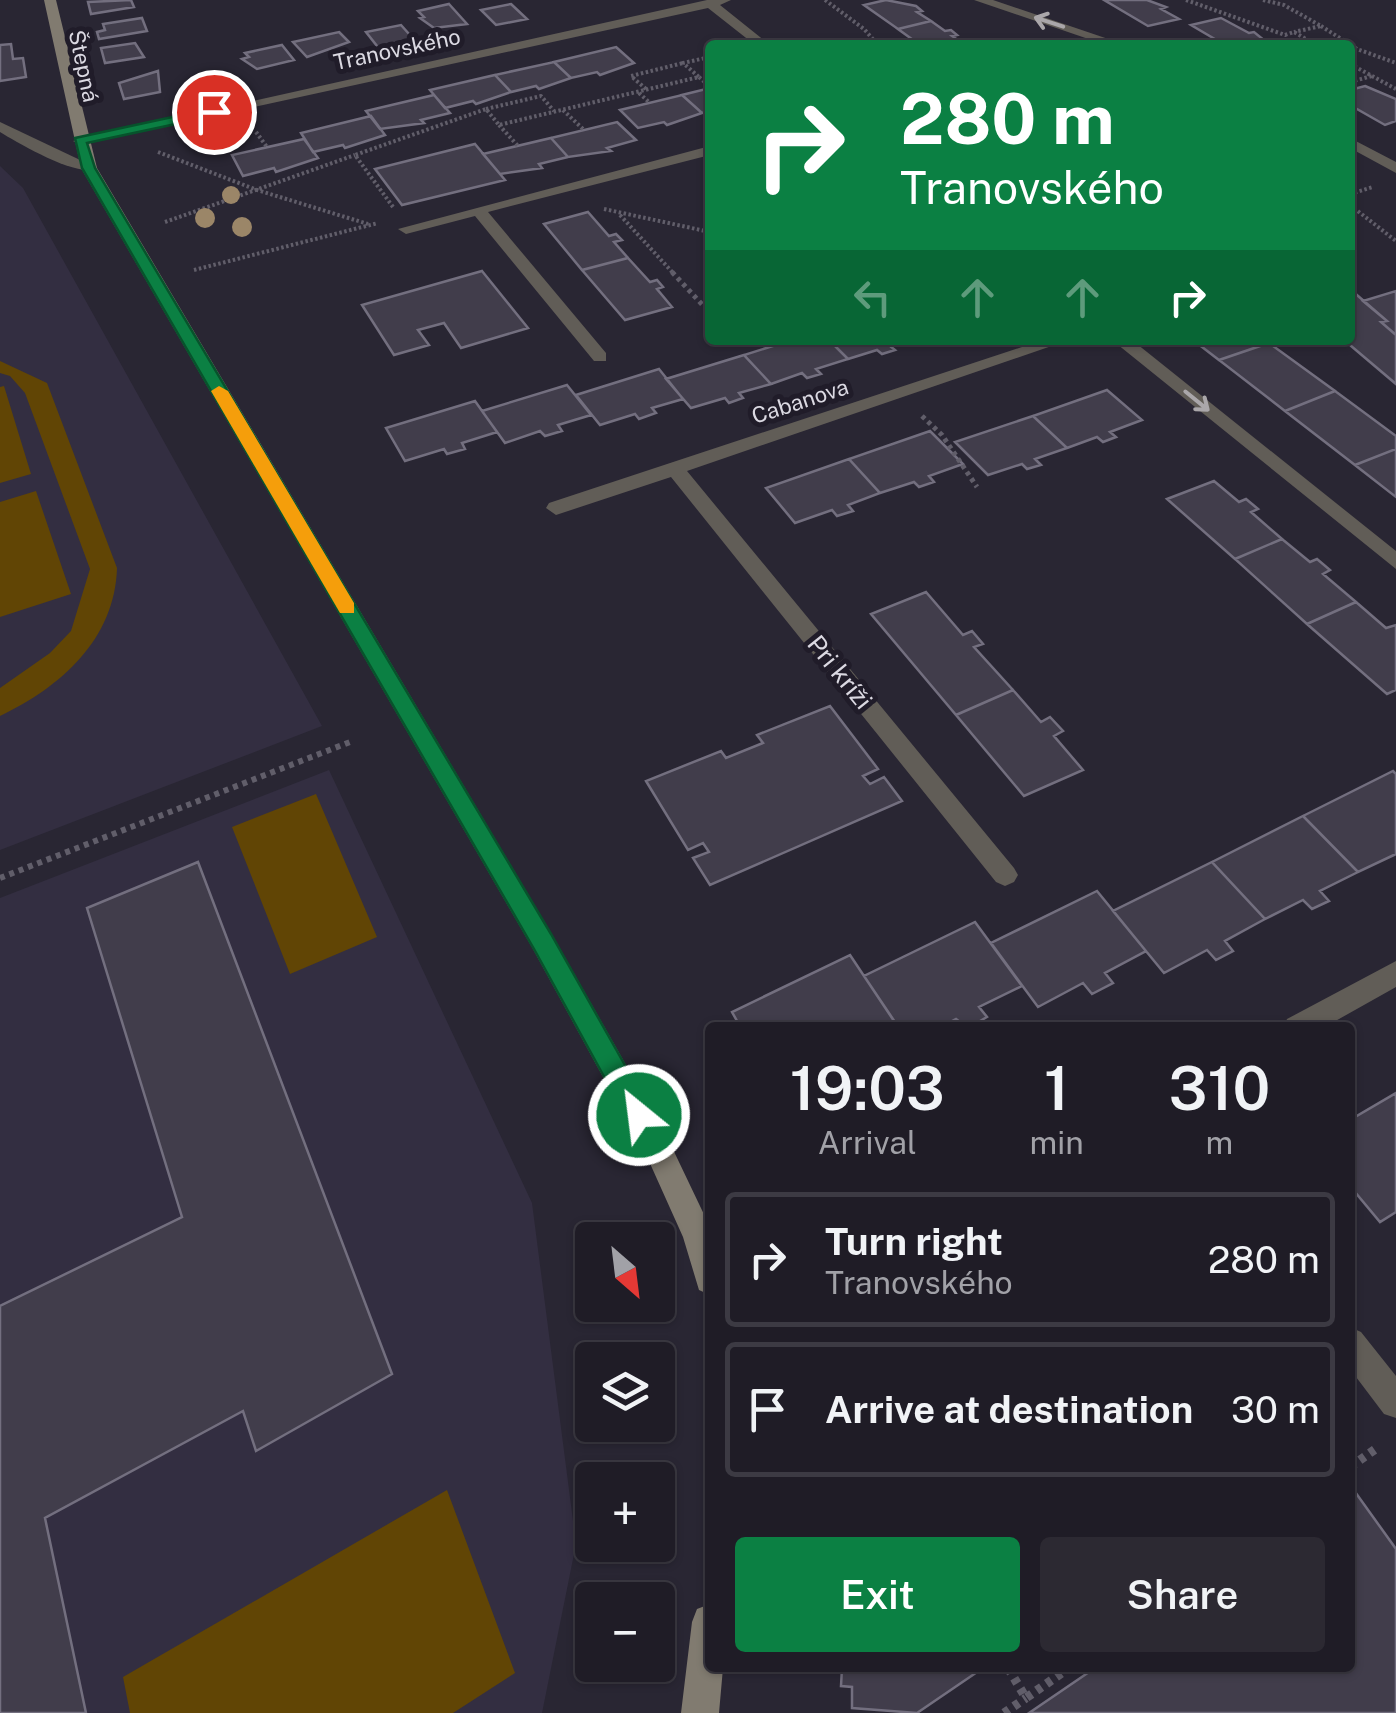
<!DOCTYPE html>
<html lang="en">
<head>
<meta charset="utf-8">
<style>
	body { margin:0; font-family:"Public Sans",sans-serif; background:#2c2932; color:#f1f3f6; height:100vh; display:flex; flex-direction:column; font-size:38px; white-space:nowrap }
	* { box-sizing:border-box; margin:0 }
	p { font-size:32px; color:#a1a1a7 }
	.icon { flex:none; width:55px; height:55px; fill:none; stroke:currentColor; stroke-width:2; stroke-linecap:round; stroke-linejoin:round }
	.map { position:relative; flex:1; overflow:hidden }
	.side { position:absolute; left:705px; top:1022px; width:650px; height:650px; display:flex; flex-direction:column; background:#1f1c26; border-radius:10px; box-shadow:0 2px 8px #0004,0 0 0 2px #3c3a43 }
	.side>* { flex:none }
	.top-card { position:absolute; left:705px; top:40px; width:650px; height:305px; border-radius:10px; box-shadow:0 2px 8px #0004,0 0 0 2px #3c3a43; background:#0b8043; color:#fff; overflow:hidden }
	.needle { width:65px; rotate:152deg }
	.controls { position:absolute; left:575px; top:1222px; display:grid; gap:20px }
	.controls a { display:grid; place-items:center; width:100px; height:100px; border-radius:10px; background:#1f1c26; box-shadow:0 2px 8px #0004,0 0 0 2px #3c3a43; font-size:50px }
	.pin { position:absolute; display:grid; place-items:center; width:85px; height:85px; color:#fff; margin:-42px; border:5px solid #fff; border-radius:50%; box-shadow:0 2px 10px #0007 }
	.me { position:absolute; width:110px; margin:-55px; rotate:331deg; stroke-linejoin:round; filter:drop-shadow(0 0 8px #0008) }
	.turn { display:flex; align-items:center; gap:35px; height:210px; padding:0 30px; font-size:45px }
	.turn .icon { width:130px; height:130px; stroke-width:2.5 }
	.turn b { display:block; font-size:70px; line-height:85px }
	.lanes { display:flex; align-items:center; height:95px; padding:0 30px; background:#0003; justify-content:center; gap:50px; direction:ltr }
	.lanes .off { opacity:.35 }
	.eta { display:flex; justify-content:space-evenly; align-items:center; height:170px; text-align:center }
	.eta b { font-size:60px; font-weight:600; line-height:70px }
	.cta { display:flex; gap:20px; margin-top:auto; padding:20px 30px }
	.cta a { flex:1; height:115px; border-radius:10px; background:#0b8043; color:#fff; font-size:40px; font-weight:600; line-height:115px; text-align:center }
	.cta a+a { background:#2c2932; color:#f1f3f6 }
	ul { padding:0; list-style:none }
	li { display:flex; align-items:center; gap:30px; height:135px; margin:0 20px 15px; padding:0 10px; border:5px solid #3c3a43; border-radius:10px }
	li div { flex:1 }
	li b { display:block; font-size:38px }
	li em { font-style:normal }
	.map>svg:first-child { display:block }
</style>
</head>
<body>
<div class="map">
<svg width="1396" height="1713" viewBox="0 0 1396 1713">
	<rect width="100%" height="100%" fill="#292633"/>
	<path fill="#332e41" d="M 0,166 L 23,188 L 322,726 L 0,850 Z
		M 329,770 L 532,1203 L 576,1544 L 542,1713 L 0,1713 L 0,898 Z"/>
	<path fill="#614505" d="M 0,361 L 47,383 L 117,568 C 115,639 61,687 0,716 L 0,688 L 50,653 L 71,631 L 90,569 L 25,393 L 10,376 L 0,373 Z
		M 4,386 L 31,474 L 0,483 L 0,387 Z
		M 36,491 L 71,594 L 0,617 L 0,502 Z
		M 316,794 L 377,937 L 290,974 L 232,827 Z
		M 447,1490 L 515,1673 L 453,1713 L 130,1713 L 123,1677 Z"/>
	<path fill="#413d4b" stroke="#736f7f" stroke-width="2.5" d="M 131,0 L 134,7 L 91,14 L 88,2 Z
		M 886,0 L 916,6 L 922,11 L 917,12 L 931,21 L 898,29 L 864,5 Z
		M 1104,0 L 1147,0 L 1166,7 L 1161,9 L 1179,19 L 1148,26 Z
		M 449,4 L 467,24 L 434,28 L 420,18 L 424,17 L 418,11 Z
		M 511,4 L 527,19 L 496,25 L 481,10 Z
		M 142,18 L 147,31 L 99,39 L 97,32 L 105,30 L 103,24 Z
		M 1221,18 L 1249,33 L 1254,32 L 1270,45 L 1225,45 L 1191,25 Z
		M 931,21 L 945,31 L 951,30 L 957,35 L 952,36 L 965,45 L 920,45 L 898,29 Z
		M 401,25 L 417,43 L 381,51 L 366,32 Z
		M 339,32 L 349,42 L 307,57 L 293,42 Z
		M 135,43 L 144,57 L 105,63 L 101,48 Z
		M 11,44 L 13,59 L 23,58 L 26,77 L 0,81 L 0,45 Z
		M 282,45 L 294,60 L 257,69 L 242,59 L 249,57 L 245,53 Z
		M 616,47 L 634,63 L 600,75 L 597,72 L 571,78 L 554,62 Z
		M 554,62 L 571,78 L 539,89 L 536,86 L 511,92 L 495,75 Z
		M 158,71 L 160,92 L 124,99 L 119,83 Z
		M 495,75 L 511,92 L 476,104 L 473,101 L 445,108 L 430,90 Z
		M 1365,86 L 1396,99 L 1396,121 L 1385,125 L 1350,105 L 1350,90 Z
		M 710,88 L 710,111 L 702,113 L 682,95 Z
		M 434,95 L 450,113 L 421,120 L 424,123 L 380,129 L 366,111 Z
		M 682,95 L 702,113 L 667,125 L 664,122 L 638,128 L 620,110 Z
		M 371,116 L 385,135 L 345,148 L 343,145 L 313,152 L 301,133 Z
		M 617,122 L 636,140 L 607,148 L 611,151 L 568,157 L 551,138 Z
		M 551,138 L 568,157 L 539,164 L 542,168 L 500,174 L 483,154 Z
		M 304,139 L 318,158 L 276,172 L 274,168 L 243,176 L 232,155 Z
		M 475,144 L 505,180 L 402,205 L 375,169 Z
		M 588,212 L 609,236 L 616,234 L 622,240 L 614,242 L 628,258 L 582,270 L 544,224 Z
		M 628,258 L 650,282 L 657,280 L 663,287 L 657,289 L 672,307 L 625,320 L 582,270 Z
		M 482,271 L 528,328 L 461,348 L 444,323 L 418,330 L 429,345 L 394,355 L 362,305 Z
		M 1350,289 L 1387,321 L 1381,322 L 1396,335 L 1396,384 L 1344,340 L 1350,340 Z
		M 1396,291 L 1396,335 L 1381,322 L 1387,321 L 1363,301 Z
		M 792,340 L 829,340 L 848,359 L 816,369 L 821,374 L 807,378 L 802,373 L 771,384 L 744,355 Z
		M 829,340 L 909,340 L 890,346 L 895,350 L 882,354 L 877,350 L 848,359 Z
		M 1193,340 L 1265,340 L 1269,343 L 1219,360 Z
		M 1269,343 L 1335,391 L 1285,411 L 1219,360 Z
		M 744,355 L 771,384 L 739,393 L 743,398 L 729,403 L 725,398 L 691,408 L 666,379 Z
		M 659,369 L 683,399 L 652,408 L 656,413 L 639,419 L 635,414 L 600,425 L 576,395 Z
		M 567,385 L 591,415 L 558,425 L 562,431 L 545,436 L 540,431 L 505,443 L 482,411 Z
		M 1107,390 L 1142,420 L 1110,432 L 1116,437 L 1103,442 L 1097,437 L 1067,448 L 1033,416 Z
		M 1335,391 L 1396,436 L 1396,449 L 1355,465 L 1285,411 Z
		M 475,401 L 497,432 L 462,443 L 465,449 L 447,454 L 444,449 L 405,461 L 386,428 Z
		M 1033,416 L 1067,448 L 1035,459 L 1041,465 L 1027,469 L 1022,464 L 988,475 L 955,442 Z
		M 930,431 L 963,464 L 929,476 L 934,482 L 919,487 L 914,482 L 880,493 L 849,459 Z
		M 1396,449 L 1396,497 L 1355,465 Z
		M 849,459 L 880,493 L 848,505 L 853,511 L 837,516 L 832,510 L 795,523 L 766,488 Z
		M 1214,481 L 1239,502 L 1246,499 L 1258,509 L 1251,512 L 1282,539 L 1235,559 L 1167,499 Z
		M 1282,539 L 1310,562 L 1317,559 L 1330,570 L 1323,574 L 1356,602 L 1307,624 L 1235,559 Z
		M 926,592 L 963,635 L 972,631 L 983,644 L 974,647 L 1013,690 L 956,715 L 871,614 Z
		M 1356,602 L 1386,628 L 1396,625 L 1396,690 L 1387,694 L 1307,624 Z
		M 1013,690 L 1041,722 L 1050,717 L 1063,731 L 1054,736 L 1083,770 L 1024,796 L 956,715 Z
		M 830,706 L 878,769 L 863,776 L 870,784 L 884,777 L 902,801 L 710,885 L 693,858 L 709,852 L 703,843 L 688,850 L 646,781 L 721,751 L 726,758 L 763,743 L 757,735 Z
		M 1393,771 L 1396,774 L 1396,854 L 1358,872 L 1303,816 Z
		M 1303,816 L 1358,872 L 1320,891 L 1329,901 L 1312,909 L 1303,900 L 1265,919 L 1212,862 Z
		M 198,862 L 392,1374 L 256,1451 L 243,1411 L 45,1518 L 86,1713 L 0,1713 L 0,1306 L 182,1217 L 87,908 Z
		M 1212,862 L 1265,919 L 1225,941 L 1233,951 L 1216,960 L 1207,950 L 1164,973 L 1113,911 Z
		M 1097,891 L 1146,951 L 1105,973 L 1113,983 L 1092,994 L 1083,983 L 1038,1007 L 991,943 Z
		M 975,922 L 1022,986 L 979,1007 L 987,1017 L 968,1028 L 956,1019 L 939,1028 L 899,1028 L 864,976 Z
		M 850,955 L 894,1021 L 880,1028 L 741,1028 L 732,1012 Z
		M 1396,1093 L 1396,1212 L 1380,1222 L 1350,1186 L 1350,1120 Z
		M 1353,1489 L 1396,1549 L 1396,1713 L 1029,1713 L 1095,1668 L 1350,1668 Z
		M 842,1668 L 983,1668 L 917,1713 L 852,1708 L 852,1687 L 841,1686 Z"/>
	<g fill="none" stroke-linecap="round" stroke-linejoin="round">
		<path stroke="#615e6a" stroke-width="4" stroke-dasharray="2.5 2.5" stroke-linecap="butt" d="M 825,0 L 864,29 L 878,45
			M 1186,0 L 1285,35 L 1294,32 L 1316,45
			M 1263,0 L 1284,5 L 1321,26 L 1294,32
			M 1321,26 L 1357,49 L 1396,63
			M 1350,64 L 1396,89
			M 699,77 L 710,87
			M 1350,82 L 1372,76
			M 646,89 L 631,76 L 683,63
			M 639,93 L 650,103
			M 486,109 L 541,96 L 554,111
			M 563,110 L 584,130
			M 499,125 L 518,146
			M 256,132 L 267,147
			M 158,152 L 257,190 L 368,224
			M 1350,194 L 1373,187
			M 1350,205 L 1396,241
			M 393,207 L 355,155 L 486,109 L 499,125 L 699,77 L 683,63 L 710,57
			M 604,209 L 710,232
			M 620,215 L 674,274
			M 165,222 L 355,155
			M 194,270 L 378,223"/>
		<path stroke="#615e6a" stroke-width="5" stroke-dasharray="4 4" stroke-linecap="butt" d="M 672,272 L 710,313
			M 922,416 L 942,435 L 977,487"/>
		<path stroke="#615e6a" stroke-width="6" stroke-dasharray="5 5" stroke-linecap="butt" d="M 0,878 L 350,742"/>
		<path stroke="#615e6a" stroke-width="9" stroke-dasharray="6 6" stroke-linecap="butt" d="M 1350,1467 L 1377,1448
			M 1008,1668 L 1026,1698 L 1069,1668
			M 1004,1713 L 1026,1698"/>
		<path fill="#615d57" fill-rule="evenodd" d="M 0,122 L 97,168 C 79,179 18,143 0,132 Z"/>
		<path fill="#615d57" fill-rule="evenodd" d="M 707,0 L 731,0 L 720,5 L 770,45 L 755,45 L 708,8 L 80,145 L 73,141 Z
			M 974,0 L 993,0 L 1126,45 L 1106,45 Z
			M 1350,138 L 1396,162 L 1396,173 L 1350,148 Z
			M 710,146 L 710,155 L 488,212 L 606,353 L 606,361 L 594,361 L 475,216 L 406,234 L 398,229 Z
			M 1043,340 L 1069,340 L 687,471 L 1014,868 L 1018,875 L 1014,882 L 1005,886 L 996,882 L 671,477 L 556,515 L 546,508 L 549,503 Z
			M 1112,340 L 1132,340 L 1396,551 L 1396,569 Z
			M 1396,961 L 1396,987 L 1323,1028 L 1283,1028 L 1287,1019 Z
			M 1350,1327 L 1361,1332 L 1396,1376 L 1396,1418 L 1384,1414 L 1350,1369 Z"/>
		<path fill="#817b70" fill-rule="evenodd" d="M 44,0 L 56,0 L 97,168 L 551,933 L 668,1139 L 710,1227 L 710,1295 L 699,1290 L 683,1237 L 648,1159 L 533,949 L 81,168 Z
			M 710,1604 L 710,1668 L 723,1668 L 719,1713 L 681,1713 L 692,1622 L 697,1609 Z"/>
	</g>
	<g fill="#9b8668">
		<circle cx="231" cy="195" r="9"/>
		<circle cx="205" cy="218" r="10"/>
		<circle cx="242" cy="227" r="10"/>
	</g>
	<defs><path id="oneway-shaft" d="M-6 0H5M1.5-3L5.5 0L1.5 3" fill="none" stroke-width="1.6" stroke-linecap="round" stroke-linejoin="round" transform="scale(2.5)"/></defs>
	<g stroke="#aaa7aa">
		<use href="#oneway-shaft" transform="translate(1049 22) rotate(-162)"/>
		<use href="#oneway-shaft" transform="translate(1197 401) rotate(39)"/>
	</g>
	<path fill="#0b8043" stroke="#07532c" stroke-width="2.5" d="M 214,108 L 218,109 L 218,115 L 87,143 L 95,168 L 551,934 L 648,1106 L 652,1115 L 648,1124 L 639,1127 L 630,1124 L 534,949 L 82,168 L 75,138 Z"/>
	<path fill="#f59e0b" d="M 219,386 L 228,391 L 354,603 L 354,613 L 340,613 L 211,391 Z"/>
	<g text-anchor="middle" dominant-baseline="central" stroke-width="10" stroke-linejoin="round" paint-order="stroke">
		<g font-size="22" fill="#dbd9e2" stroke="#201c29">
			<text transform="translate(397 49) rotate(-12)">Tranovského</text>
			<text transform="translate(84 66) rotate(78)">Štepná</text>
			<text transform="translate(800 401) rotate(-18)">Cabanova</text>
		</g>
		<g font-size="25" fill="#dbd9e2" stroke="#201c29">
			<text transform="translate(840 672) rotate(51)">Pri kríži</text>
		</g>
	</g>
</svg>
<div class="controls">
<a><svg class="needle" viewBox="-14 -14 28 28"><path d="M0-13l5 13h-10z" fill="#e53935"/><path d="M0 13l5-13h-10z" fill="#a1a1a7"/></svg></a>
<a><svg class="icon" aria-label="layers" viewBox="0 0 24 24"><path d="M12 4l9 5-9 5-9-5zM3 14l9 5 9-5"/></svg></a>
<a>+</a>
<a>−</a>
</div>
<div class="pin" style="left:214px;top:112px;background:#d93025"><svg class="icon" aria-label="arrive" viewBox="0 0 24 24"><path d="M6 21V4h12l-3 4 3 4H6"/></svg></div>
<svg class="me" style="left:639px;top:1115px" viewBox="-20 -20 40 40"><circle r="17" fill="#0b8043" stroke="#fff" stroke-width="3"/><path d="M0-11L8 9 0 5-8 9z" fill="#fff"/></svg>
<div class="top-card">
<div class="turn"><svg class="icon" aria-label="right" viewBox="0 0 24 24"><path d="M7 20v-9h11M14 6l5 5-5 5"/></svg><div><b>280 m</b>Tranovského</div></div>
<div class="lanes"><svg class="icon off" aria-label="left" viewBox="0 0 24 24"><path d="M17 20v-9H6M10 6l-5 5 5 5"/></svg><svg class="icon off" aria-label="ahead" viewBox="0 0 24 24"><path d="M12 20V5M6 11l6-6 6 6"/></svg><svg class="icon off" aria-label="ahead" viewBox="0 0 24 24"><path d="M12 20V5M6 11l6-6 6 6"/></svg><svg class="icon" aria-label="right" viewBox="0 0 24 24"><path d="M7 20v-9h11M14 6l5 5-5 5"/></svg></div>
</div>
<section class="side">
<div class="eta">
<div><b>19:03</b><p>Arrival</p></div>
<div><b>1</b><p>min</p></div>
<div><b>310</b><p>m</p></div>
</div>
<ul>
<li><svg class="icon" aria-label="right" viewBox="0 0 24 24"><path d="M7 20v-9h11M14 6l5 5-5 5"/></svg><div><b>Turn right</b><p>Tranovského</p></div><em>280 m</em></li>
<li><svg class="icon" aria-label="arrive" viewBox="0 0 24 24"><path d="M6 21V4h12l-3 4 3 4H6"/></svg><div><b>Arrive at destination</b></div><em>30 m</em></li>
</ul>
<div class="cta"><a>Exit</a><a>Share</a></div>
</section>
</div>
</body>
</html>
